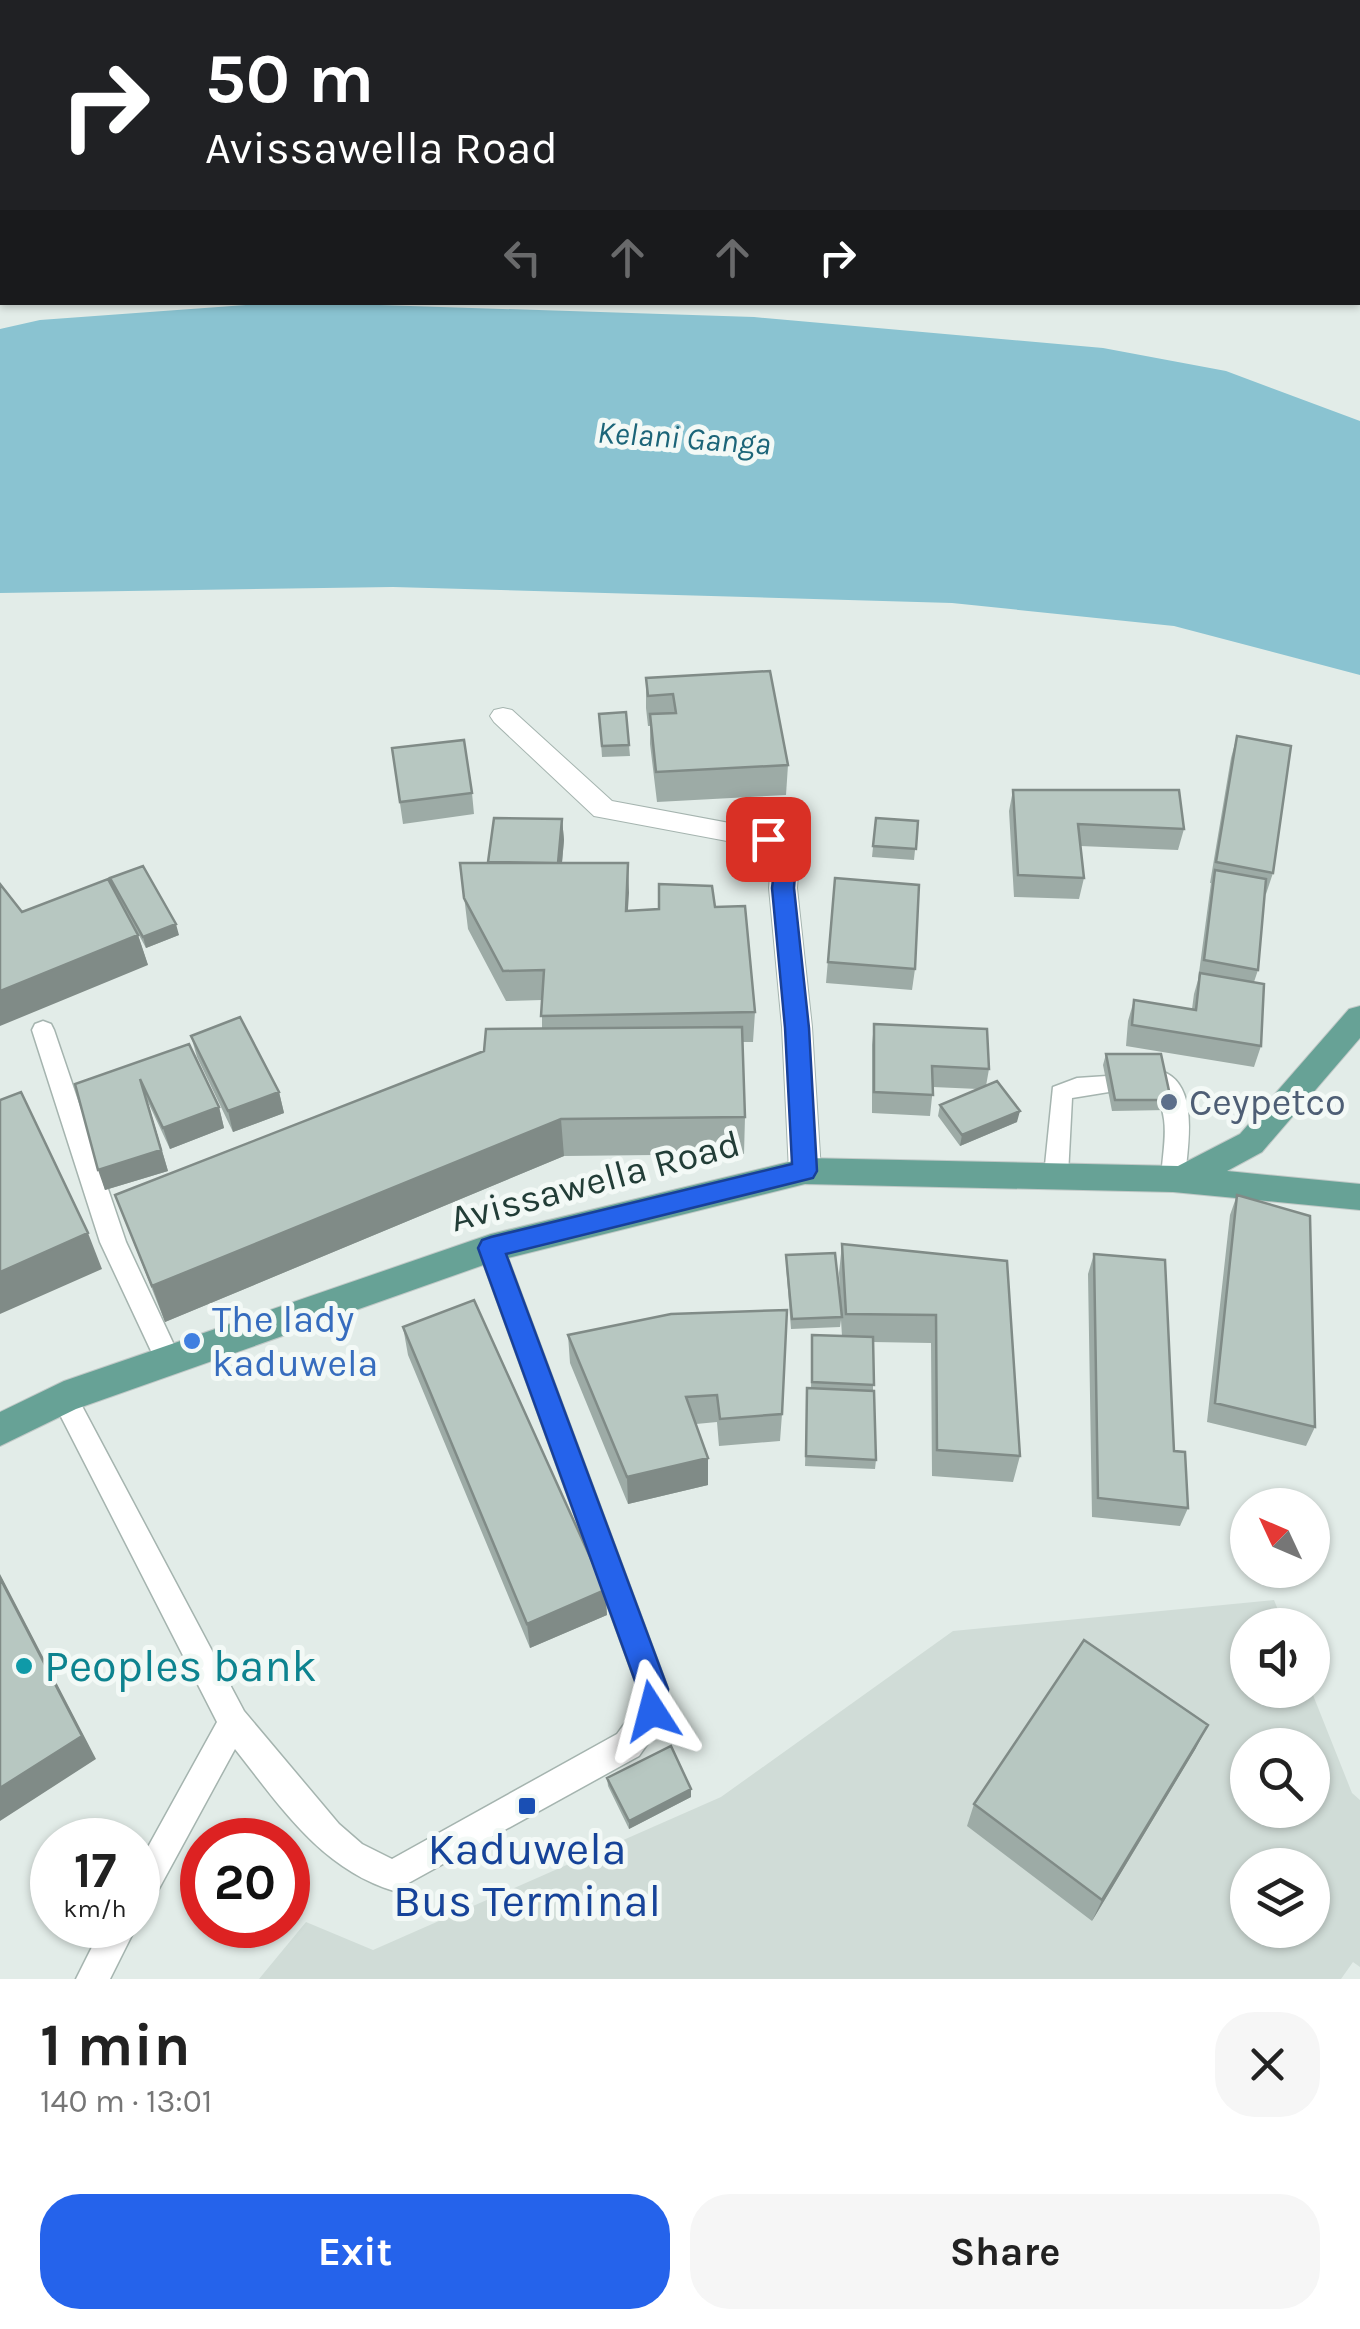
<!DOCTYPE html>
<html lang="en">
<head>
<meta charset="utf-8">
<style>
	body { margin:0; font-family:Karla,sans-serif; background:#f6f6f6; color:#222; height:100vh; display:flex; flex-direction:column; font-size:38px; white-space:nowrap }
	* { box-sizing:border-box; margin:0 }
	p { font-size:32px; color:#767676 }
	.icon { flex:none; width:55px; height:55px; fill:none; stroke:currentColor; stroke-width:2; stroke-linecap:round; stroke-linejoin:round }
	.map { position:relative; height:1979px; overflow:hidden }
	.side { display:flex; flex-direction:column; background:#fff; flex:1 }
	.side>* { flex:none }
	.guide { position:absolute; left:0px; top:0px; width:1360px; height:305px; box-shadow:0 2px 8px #0004; background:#202124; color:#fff; overflow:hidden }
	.needle { width:65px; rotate:314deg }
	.controls { position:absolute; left:1230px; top:1488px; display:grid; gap:20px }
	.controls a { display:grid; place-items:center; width:100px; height:100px; border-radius:50%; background:#fff; box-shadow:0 2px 8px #0004; font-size:50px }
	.speed { position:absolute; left:30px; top:1818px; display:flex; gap:20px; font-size:50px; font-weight:700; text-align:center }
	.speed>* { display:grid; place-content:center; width:130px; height:130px; border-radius:50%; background:#fff; box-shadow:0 2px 8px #0004; line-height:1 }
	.speed small { font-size:25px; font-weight:400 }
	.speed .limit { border:15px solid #d22; background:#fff; color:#111 }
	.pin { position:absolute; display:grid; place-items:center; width:85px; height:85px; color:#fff; margin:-42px; border-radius:20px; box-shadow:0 5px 15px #0006 }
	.me { position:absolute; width:110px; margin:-55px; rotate:351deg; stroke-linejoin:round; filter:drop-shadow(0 0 8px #0008) }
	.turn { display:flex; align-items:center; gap:35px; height:210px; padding:0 40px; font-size:45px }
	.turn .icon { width:130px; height:130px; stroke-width:2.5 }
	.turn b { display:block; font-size:70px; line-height:85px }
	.lanes { display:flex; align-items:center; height:95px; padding:0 40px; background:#0003; justify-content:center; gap:50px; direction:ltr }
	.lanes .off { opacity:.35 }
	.round { display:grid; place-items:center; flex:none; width:105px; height:105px; border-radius:40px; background:#f6f6f6 }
	.head { display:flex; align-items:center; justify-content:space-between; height:170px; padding:0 40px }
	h1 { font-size:60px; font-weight:700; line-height:75px }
	.action { display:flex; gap:20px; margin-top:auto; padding:20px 40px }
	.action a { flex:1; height:115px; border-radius:40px; background:#2563eb; color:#fff; font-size:40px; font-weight:700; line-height:115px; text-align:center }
	.action a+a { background:#f6f6f6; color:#222 }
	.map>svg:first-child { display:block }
</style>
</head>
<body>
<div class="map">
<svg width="1360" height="1979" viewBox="0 0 1360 1979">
	<rect width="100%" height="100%" fill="#e2ece8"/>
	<path fill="#d0dcd7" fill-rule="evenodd" d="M 1274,1600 L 1284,1625 L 1248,1625 L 1248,1690 L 1311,1690 L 1352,1793 L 1360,1800 L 1360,1967 L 1353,1962 L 1341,1979 L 259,1979 L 306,1922 L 373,1950 L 721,1797 L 953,1631 ZM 1248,1745 L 1312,1745 L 1312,1810 L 1248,1810 ZM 1248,1865 L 1312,1865 L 1312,1930 L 1248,1930 Z"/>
	<path fill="#8ac3d1" d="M 287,302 L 754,317 L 1103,348 L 1226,371 L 1360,421 L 1360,675 L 1174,626 L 952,603 L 393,587 L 0,593 L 0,329 L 40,320 Z"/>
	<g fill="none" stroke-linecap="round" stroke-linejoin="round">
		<defs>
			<path id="lane" d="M 43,1021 L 51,1024 L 54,1030 L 126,1242 L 181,1360 L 177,1368 L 168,1372 L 159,1368 L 100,1242 L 32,1030 L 35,1024 Z
				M 1161,1071 C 1201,1084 1187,1148 1185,1179 L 1182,1186 L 1173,1189 L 1164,1186 L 1161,1179 C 1164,1136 1172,1119 1149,1080 L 1153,1074 Z
				M 1107,1076 L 1115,1079 L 1119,1085 L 1115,1091 L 1072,1098 L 1068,1175 L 1065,1182 L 1056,1185 L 1047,1182 L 1044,1175 L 1053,1087 L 1077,1078 Z
				M 491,1237 L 500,1241 L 504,1248 L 668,1689 L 663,1722 L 639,1756 L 394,1891 C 321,1869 280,1806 235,1749 L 149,1907 L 138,1912 L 138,1865 L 217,1722 L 55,1405 L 51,1397 L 55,1389 L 64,1385 L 73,1389 L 244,1711 L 339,1824 L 362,1844 L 392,1859 L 617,1734 L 637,1706 L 638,1689 L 478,1248 L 482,1241 Z
				M 103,1925 L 137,1925 L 110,1979 L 76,1979 Z"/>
			<path id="street" d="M 503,708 L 512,710 L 612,801 L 778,832 L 799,861 L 797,888 L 812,1027 L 821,1171 L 817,1180 L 805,1184 L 793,1180 L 789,1171 L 782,1027 L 769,888 L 771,862 L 759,847 L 594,816 L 494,722 L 490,716 L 494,710 Z"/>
			<path id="primary" d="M 1259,0 L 1278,0 L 1279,2 L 1261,2 Z
				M 1293,0 L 1311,0 L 1312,2 L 1295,2 Z
				M 1358,45 L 1360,45 L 1360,57 L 1358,56 Z
				M 1358,80 L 1360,80 L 1360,93 L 1358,93 Z
				M 1360,1006 L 1360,1038 L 1262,1152 L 1227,1171 L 1360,1184 L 1360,1210 L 1173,1192 L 805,1184 L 492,1262 L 76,1409 L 0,1446 L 0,1412 L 64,1381 L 491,1234 L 805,1158 L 1178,1166 L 1240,1134 L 1349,1009 Z"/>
		</defs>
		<use href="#lane" stroke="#a5b4af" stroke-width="3"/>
		<use href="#street" stroke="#a5b4af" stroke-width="2"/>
		<use href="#primary" stroke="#c1c9c7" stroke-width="2"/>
		<use href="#lane" fill="#fff" fill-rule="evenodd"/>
		<use href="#street" fill="#fff" fill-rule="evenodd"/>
		<use href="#primary" fill="#67a296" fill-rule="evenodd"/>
	</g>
	<path fill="#9daba6" d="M 646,678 L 788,765 L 786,795 L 657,802 L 650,744 L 650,726 L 648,726 L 646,708 Z
		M 599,714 L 629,745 L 630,756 L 602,757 Z
		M 1237,736 L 1273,873 L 1266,894 L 1265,894 L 1258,970 L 1254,982 L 1261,1046 L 1254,1067 L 1126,1046 L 1128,1021 L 1134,1000 L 1192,1009 L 1194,994 L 1198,980 L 1211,883 L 1210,883 L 1231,758 Z
		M 392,748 L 472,793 L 474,814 L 403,824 Z
		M 1013,790 L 1184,829 L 1178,850 L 1080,846 L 1084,878 L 1079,899 L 1014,897 L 1009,811 Z
		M 876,818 L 918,821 L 914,860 L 872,857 Z
		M 562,819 L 564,840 L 562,863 L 628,863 L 628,911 L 715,907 L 755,1012 L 753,1042 L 742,1042 L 745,1117 L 744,1154 L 564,1156 L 165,1322 L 115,1195 L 542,1029 L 542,1000 L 506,1001 L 468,929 L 460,863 L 488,863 Z
		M 110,878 L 179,935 L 146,948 L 117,895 L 138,935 L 148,965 L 22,912 L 113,889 Z
		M 835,878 L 915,969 L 912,990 L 826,983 Z
		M 874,1024 L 989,1069 L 986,1086 L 1017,1122 L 960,1146 L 938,1116 L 940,1105 L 978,1089 L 933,1087 L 930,1116 L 872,1113 L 872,1045 Z
		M 191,1036 L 279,1092 L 284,1113 L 233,1132 L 197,1057 Z
		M 189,1044 L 219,1107 L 224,1128 L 170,1149 L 147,1100 L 168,1171 L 105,1190 L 75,1084 Z
		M 1106,1054 L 1171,1100 L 1167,1110 L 1112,1111 L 1103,1065 Z
		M 1237,1195 L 1315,1427 L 1306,1446 L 1207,1422 L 1230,1215 Z
		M 842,1244 L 1007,1261 L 1020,1456 L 1013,1482 L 932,1476 L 931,1343 L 873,1342 L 873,1391 L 876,1460 L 875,1469 L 805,1466 L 807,1398 L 811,1388 L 812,1335 L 842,1336 L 841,1320 L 840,1327 L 791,1329 L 786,1265 L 786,1255 L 841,1308 L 839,1273 Z
		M 1094,1254 L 1174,1451 L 1188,1508 L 1180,1526 L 1092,1517 L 1088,1274 Z
		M 403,1327 L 605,1590 L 607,1615 L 530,1648 L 408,1355 Z
		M 568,1335 L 782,1414 L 780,1441 L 719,1446 L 717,1422 L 696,1424 L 708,1458 L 708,1485 L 628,1504 L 570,1363 Z
		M 1196,1748 L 1092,1921 L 967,1826 L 974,1804 Z
		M 607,1778 L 691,1789 L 691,1797 L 629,1829 L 608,1786 Z"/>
	<path fill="#808b87" d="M 0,201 L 2,201 L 2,231 L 0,231 Z
		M 562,819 L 564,840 L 560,884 L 558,863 Z
		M 628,863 L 629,893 L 626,941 L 626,911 Z
		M 176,924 L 179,935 L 146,948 L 143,937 Z
		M 138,935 L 148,965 L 0,1026 L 0,991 Z
		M 279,1092 L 284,1113 L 233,1132 L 228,1111 Z
		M 147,1100 L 168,1171 L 105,1190 L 98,1170 Z
		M 219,1107 L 224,1128 L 170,1149 L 163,1128 Z
		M 1020,1111 L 1017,1122 L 960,1146 L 962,1135 Z
		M 561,1119 L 564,1156 L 165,1322 L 152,1286 Z
		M 88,1233 L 102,1269 L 0,1314 L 0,1272 Z
		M 708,1458 L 708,1485 L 628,1504 L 627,1477 Z
		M 0,1574 L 96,1759 L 0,1821 Z
		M 605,1590 L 607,1615 L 530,1648 L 527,1624 Z
		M 1208,1725 L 1196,1748 L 1092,1921 L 1102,1900 Z
		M 691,1789 L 691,1797 L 629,1829 L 629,1821 Z"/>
	<path fill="#b7c7c1" stroke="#808b87" stroke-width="2.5" d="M 0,0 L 404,0 L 403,2 L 2,2 L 2,201 L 0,201 Z
		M 770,671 L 788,765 L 656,772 L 650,714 L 676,713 L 673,694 L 648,696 L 646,678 Z
		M 626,712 L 629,745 L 602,746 L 599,714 Z
		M 1237,736 L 1291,746 L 1273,873 L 1216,862 Z
		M 464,740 L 472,793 L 400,802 L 392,748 Z
		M 1013,790 L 1179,790 L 1184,829 L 1078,824 L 1084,878 L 1018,875 Z
		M 494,818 L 562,819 L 558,863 L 488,862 Z
		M 876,818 L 918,821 L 916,849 L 873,846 Z
		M 460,863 L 628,863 L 626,911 L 659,909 L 659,884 L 712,886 L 715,907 L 745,906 L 755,1012 L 541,1016 L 544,970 L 503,971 L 464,898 Z
		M 143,866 L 176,924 L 143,937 L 110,878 Z
		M 1215,870 L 1266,879 L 1258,970 L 1204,960 Z
		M 835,878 L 919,885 L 915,969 L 828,962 Z
		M 108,879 L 138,935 L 0,991 L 0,884 L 22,912 Z
		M 1200,973 L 1264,984 L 1261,1046 L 1132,1025 L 1134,1000 L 1196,1010 Z
		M 240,1017 L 279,1092 L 228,1111 L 191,1036 Z
		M 874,1024 L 987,1029 L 989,1069 L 932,1066 L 933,1095 L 874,1092 Z
		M 742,1027 L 745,1117 L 561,1119 L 152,1286 L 115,1195 L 484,1051 L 486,1029 Z
		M 189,1044 L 219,1107 L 163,1128 L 140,1079 L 161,1150 L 98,1170 L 75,1084 Z
		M 1106,1054 L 1161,1054 L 1171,1100 L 1115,1100 Z
		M 997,1081 L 1020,1111 L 962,1135 L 940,1105 Z
		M 21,1092 L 88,1233 L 0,1272 L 0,1100 Z
		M 1237,1195 L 1310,1216 L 1315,1427 L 1215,1403 Z
		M 842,1244 L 1007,1261 L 1020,1456 L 937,1450 L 936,1315 L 846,1314 Z
		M 835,1253 L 842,1317 L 792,1319 L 786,1255 Z
		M 1094,1254 L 1165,1260 L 1174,1451 L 1185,1452 L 1188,1508 L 1098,1498 Z
		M 474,1300 L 605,1590 L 527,1624 L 403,1327 Z
		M 787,1310 L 782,1414 L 720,1419 L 717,1395 L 686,1397 L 708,1458 L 627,1477 L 568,1335 L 671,1314 Z
		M 812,1335 L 873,1337 L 874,1385 L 812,1382 Z
		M 807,1388 L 874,1391 L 876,1460 L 806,1456 Z
		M 0,1578 L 82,1736 L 0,1788 Z
		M 1084,1640 L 1208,1725 L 1102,1900 L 974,1804 Z
		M 671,1746 L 691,1789 L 629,1821 L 607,1778 Z"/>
	<path fill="#2563eb" stroke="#184099" stroke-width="2.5" d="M 768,832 L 775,834 L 796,862 L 794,888 L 809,1028 L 817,1171 L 813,1178 L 506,1254 L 668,1689 L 662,1722 L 652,1726 L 641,1722 L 636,1711 L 638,1689 L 478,1248 L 482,1240 L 491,1237 L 792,1164 L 785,1028 L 772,888 L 775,863 L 757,839 Z"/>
	<circle fill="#5c6f8a" stroke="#f3f9f6" stroke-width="4" cx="1169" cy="1102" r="10"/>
	<circle fill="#3f7fe0" stroke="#f3f9f6" stroke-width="4" cx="192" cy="1341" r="10"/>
	<circle fill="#0f9aa8" stroke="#f3f9f6" stroke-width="4" cx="24" cy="1666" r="10"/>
	<rect fill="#1a4fb4" stroke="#f3f9f6" stroke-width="4" x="517" y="1796" width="20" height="20" rx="5"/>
	<g text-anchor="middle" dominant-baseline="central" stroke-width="10" stroke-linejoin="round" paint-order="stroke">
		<g font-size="32" font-style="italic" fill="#1c6579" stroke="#f3f9f6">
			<text transform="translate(684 438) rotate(4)">Kelani Ganga</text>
		</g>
		<g font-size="38" fill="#4e5e75" stroke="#f3f9f6" text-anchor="start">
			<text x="1189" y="1102">Ceypetco</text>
		</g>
		<g font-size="38" fill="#223d37" stroke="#f3f9f6">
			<text transform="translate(595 1181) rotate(-15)">Avissawella Road</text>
		</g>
		<g font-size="38" fill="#366cbe" stroke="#f3f9f6" text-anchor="start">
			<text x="212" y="1319">The lady<tspan x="212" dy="44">kaduwela</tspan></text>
		</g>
		<g font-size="45" fill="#0d838f" stroke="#f3f9f6" text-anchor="start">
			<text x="44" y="1666">Peoples bank</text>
		</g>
		<g font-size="45" fill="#164399" stroke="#f3f9f6">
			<text x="527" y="1849">Kaduwela<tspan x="527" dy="52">Bus Terminal</tspan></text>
		</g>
	</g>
</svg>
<div class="controls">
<a><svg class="needle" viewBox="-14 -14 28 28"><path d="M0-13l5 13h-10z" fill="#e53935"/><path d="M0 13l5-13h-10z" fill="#767676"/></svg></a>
<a><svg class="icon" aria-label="sound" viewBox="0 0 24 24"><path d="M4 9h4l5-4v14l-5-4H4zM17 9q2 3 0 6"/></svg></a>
<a><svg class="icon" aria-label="search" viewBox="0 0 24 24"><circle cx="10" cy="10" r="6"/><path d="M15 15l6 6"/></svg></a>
<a><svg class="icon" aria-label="layers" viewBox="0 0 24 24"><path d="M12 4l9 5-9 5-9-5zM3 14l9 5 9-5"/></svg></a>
</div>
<div class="speed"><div>17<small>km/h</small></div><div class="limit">20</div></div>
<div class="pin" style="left:768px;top:839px;background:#d93025"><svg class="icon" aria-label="arrive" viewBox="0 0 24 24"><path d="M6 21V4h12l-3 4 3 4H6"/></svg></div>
<svg class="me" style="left:652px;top:1711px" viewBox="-20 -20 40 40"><path d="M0-17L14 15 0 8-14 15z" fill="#2563eb" stroke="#fff" stroke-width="4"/></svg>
<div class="guide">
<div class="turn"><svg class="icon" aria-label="right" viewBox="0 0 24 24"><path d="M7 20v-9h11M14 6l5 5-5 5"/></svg><div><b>50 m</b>Avissawella Road</div></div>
<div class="lanes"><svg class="icon off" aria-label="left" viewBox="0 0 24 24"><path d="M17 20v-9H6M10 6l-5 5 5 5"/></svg><svg class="icon off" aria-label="ahead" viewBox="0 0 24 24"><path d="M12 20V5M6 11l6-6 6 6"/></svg><svg class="icon off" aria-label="ahead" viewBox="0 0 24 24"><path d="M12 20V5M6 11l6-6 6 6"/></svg><svg class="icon" aria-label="right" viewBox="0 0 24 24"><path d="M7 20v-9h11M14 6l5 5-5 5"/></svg></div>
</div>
</div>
<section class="side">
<div class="head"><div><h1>1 min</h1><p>140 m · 13:01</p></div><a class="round"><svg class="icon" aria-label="close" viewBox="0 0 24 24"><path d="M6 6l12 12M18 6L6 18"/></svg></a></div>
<div class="action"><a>Exit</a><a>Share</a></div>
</section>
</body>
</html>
